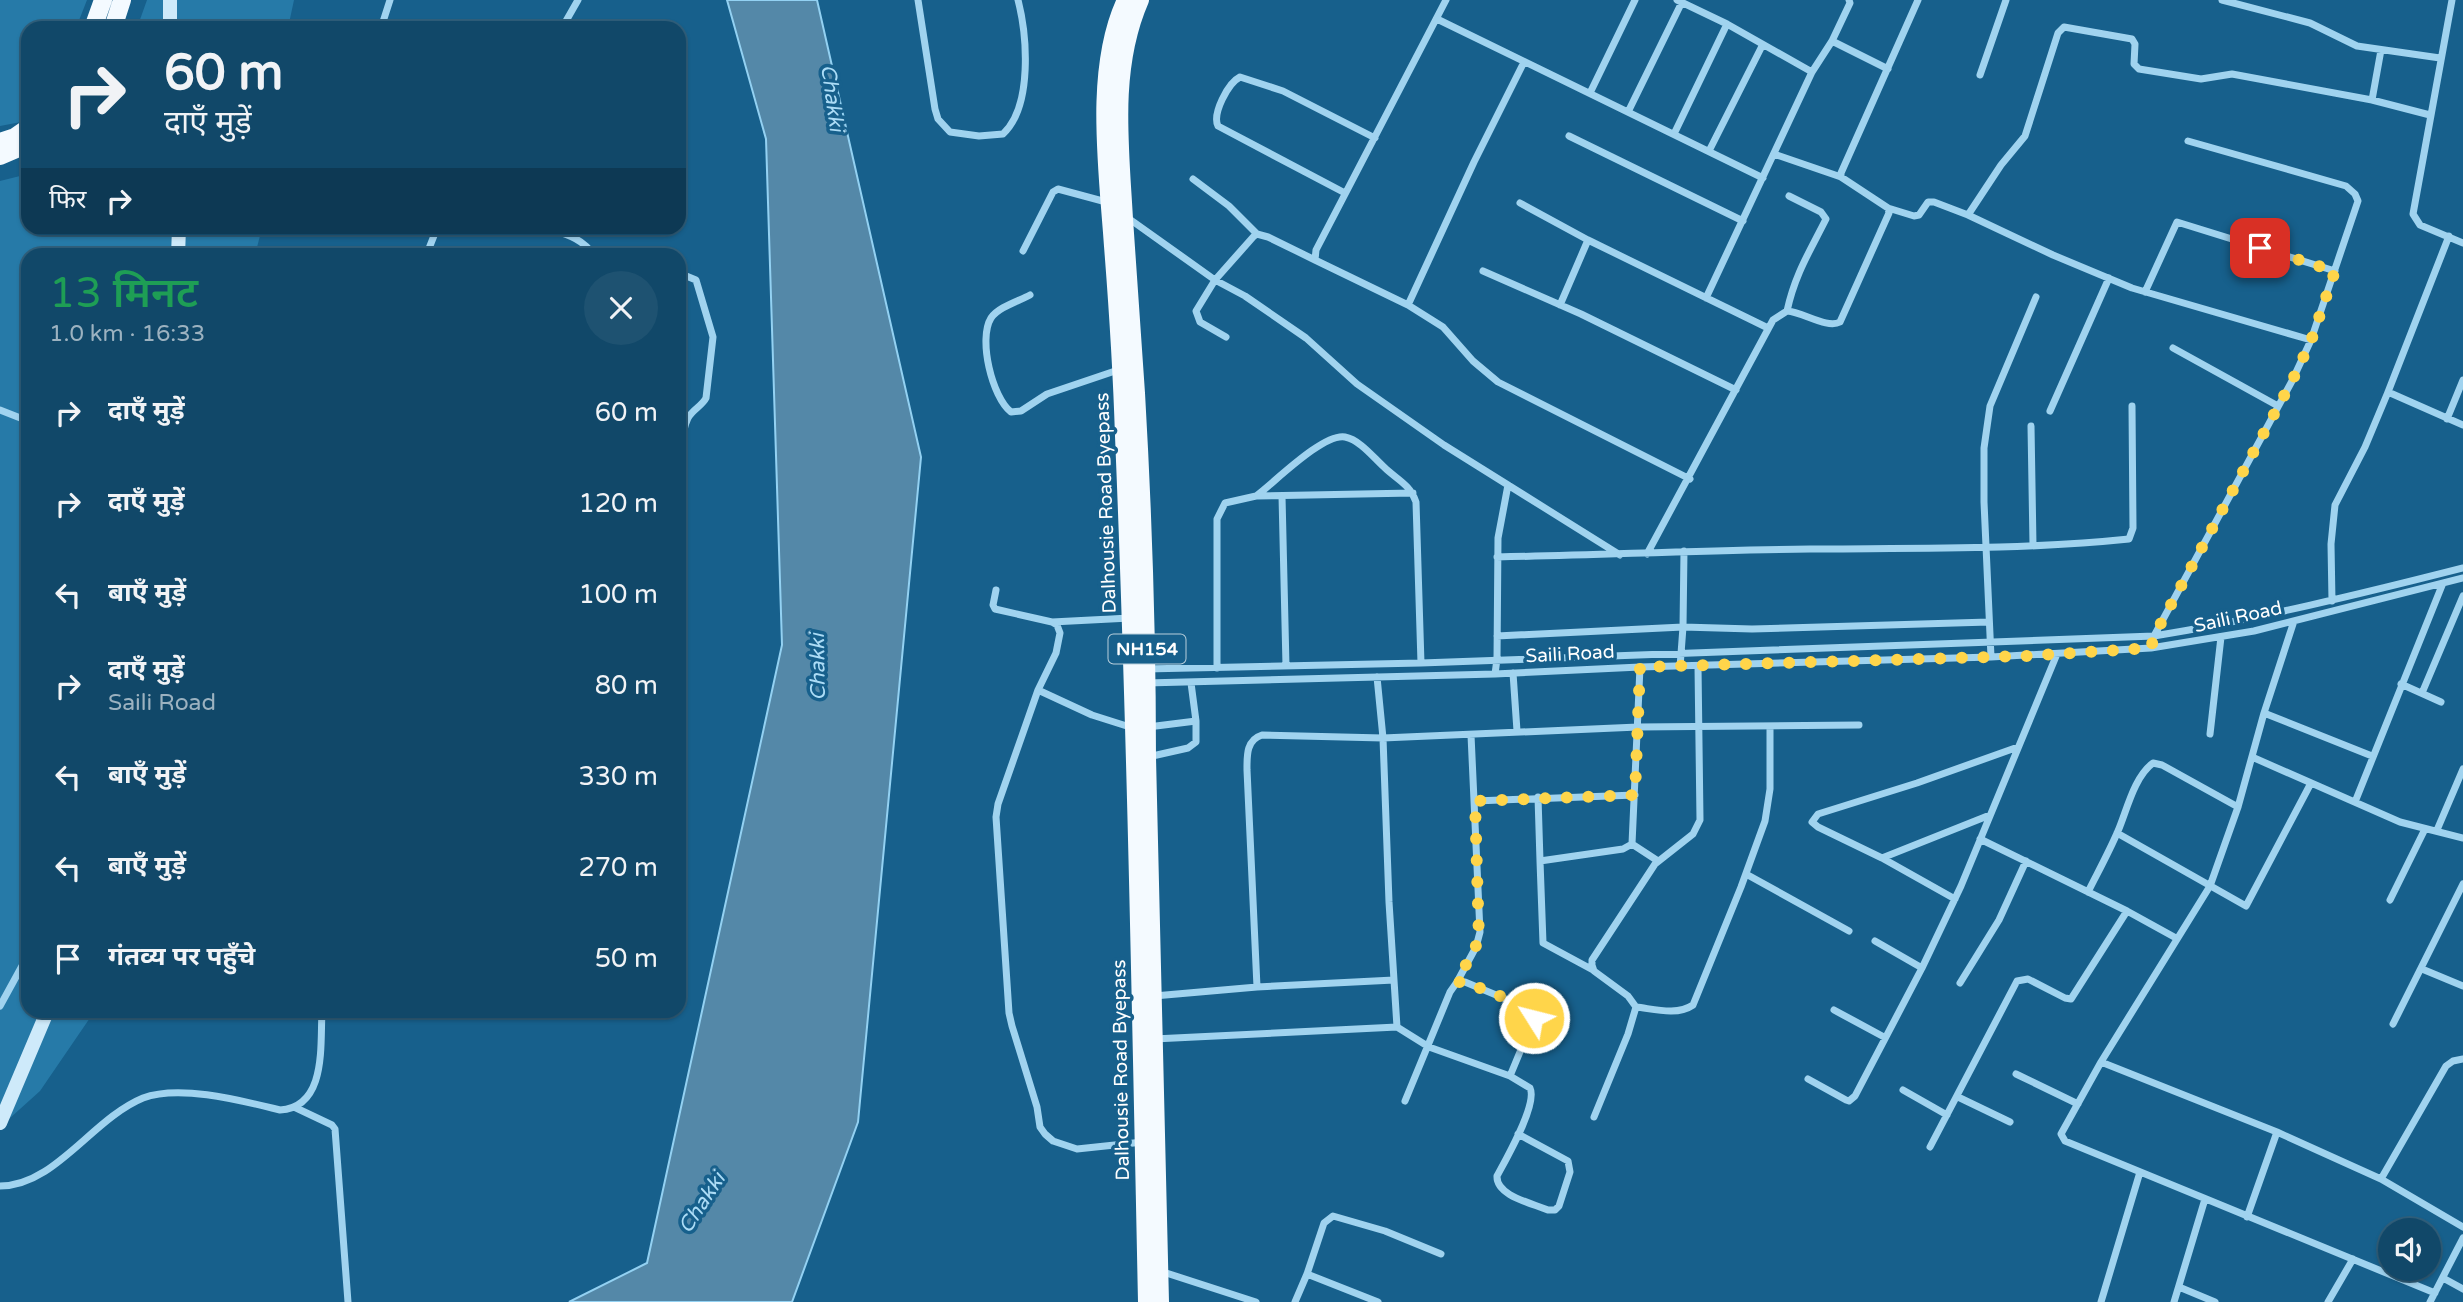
<!DOCTYPE html>
<html lang="hi">
<head>
<meta charset="utf-8">
<style>
	body { margin:0; font-family:"Varela Round","Noto Sans Devanagari",sans-serif; background:#1e5271; color:#f1f3f6; height:100vh; display:flex; flex-direction:column; font-size:26px; white-space:nowrap }
	* { box-sizing:border-box; margin:0 }
	p { font-size:23px; color:#9cb2c0 }
	.icon { flex:none; width:38px; height:38px; fill:none; stroke:currentColor; stroke-width:2; stroke-linecap:round; stroke-linejoin:round }
	.map { position:relative; flex:1; overflow:hidden }
	.details { position:absolute; left:21px; top:248px; width:665px; height:770px; display:flex; flex-direction:column; background:#114869; border-radius:21px; box-shadow:0 2px 5px #0004,0 0 0 2px #30607d }
	.details>* { flex:none }
	.hud { position:absolute; left:21px; top:21px; width:665px; height:214px; border-radius:21px; box-shadow:0 2px 5px #0004,0 0 0 2px #30607d; background:#114869; color:#f1f3f6; overflow:hidden }
	.buttons { position:absolute; left:2378px; top:1218px; display:grid; gap:14px }
	.buttons a { display:grid; place-items:center; width:63px; height:63px; border-radius:50%; background:#114869; box-shadow:0 2px 5px #0004,0 0 0 2px #30607d; font-size:35px }
	.pin { position:absolute; display:grid; place-items:center; width:60px; height:60px; color:#fff; margin:-30px; border-radius:14px; box-shadow:0 4px 10px #0006 }
	.me { position:absolute; width:77px; margin:-38px; rotate:306deg; stroke-linejoin:round; filter:drop-shadow(0 0 5px #0008) }
	.turn { display:flex; align-items:center; gap:24px; height:147px; padding:0 28px; font-size:32px }
	.turn .icon { width:91px; height:91px; stroke-width:2.5 }
	.turn b { display:block; font-size:49px; line-height:60px }
	.then { display:flex; align-items:center; height:66px; padding:0 28px; background:#0003; gap:14px; font-size:26px }
	.round { display:grid; place-items:center; flex:none; width:74px; height:74px; border-radius:37px; background:#1e5271 }
	.headline { display:flex; align-items:center; justify-content:space-between; height:119px; padding:0 28px }
	h1 { font-size:42px; font-weight:600; line-height:52px; color:#1e9e55 }
	ul { padding:0; list-style:none }
	li { display:flex; align-items:center; gap:21px; height:91px; padding:0 28px }
	li div { flex:1 }
	li b { display:block; font-size:26px }
	li em { font-style:normal }
	.map>svg:first-child { display:block }
</style>
</head>
<body>
<div class="map">
<svg width="2463" height="1302" viewBox="0 0 2463 1302">
	<rect width="100%" height="100%" fill="#17608c"/>
	<path fill="#267aa8" d="M 0,0 L 87,0 L 76,28 L 28,28 L 28,113 L 21,122 L 0,126 Z
		M 147,0 L 294,0 L 288,28 L 137,28 Z
		M 28,174 L 28,228 L 262,228 L 255,255 L 28,256 L 28,1012 L 94,1012 L 40,1091 L 0,1127 L 0,181 Z"/>
	<path fill="#5488a8" stroke="#93d1f2" stroke-width="2" d="M 727,0 L 817,0 L 921,457 L 858,1122 L 792,1302 L 569,1302 L 647,1263 L 782,645 L 766,139 Z"/>
	<g fill="none" stroke-linecap="round" stroke-linejoin="round">
		<path stroke="#a0d3ef" stroke-width="7" d="M 918,0 L 935,109 L 938,119 L 950,132 L 979,136 L 1003,134 C 1033,106 1027,35 1018,0
			M 1446,0 L 1316,250 L 1315,260 L 1408,305 L 1443,327 L 1473,361 L 1498,382 L 1690,479
			M 1677,0 L 1727,24 L 1812,72
			M 1849,0 L 1850,3 L 1832,41 L 1888,69
			M 2222,0 L 2310,23 L 2357,46 L 2440,58
			M 2452,0 L 2413,214 L 2420,225 L 2463,243
			M 1437,19 L 1763,178
			M 381,28 L 390,0
			M 562,28 L 578,0
			M 1980,75 L 2006,0
			M 1590,93 L 1635,0
			M 2372,100 L 2381,50
			M 1628,112 L 1682,2
			M 1674,134 L 1727,24
			M 1569,136 L 1743,221
			M 1709,151 L 1762,46
			M 1774,154 L 1841,177 L 1888,208 L 1914,216 L 1919,215 L 1928,202 L 1934,202 L 1968,215 L 2053,255 L 2132,288 L 2311,340
			M 1841,177 L 1841,173 L 1918,0
			M 1193,179 L 1229,206 L 1257,234
			M 1345,193 L 1218,126 C 1212,114 1228,83 1240,77 L 1283,91 L 1375,138
			M 1520,203 L 1588,240 L 1768,328
			M 1968,215 L 2001,165 L 2025,136 L 2058,33 L 2064,27 L 2132,39 L 2135,44 L 2134,64 L 2139,69 L 2201,79 L 2232,74 L 2372,100 L 2430,115
			M 1128,218 L 1215,280 L 1245,296 L 1306,338 L 1357,384 L 1444,445 L 1620,555
			M 547,228 C 565,234 583,238 594,256
			M 1023,251 L 1053,192 L 1058,189 L 1110,203
			M 426,256 L 437,228
			M 1483,271 L 1581,314 L 1736,390
			M 679,273 L 696,280 L 713,337 L 706,398 C 702,406 693,409 688,418 C 678,439 680,477 679,501
			M 2145,292 L 2177,222 L 2335,271
			M 1030,295 C 1019,301 998,307 991,318 C 978,339 992,397 1011,412 L 1021,411 L 1047,394 L 1121,369
			M 1706,298 L 1812,72 L 1832,41
			M 1408,305 L 1474,162 L 1524,62
			M 1560,305 L 1588,240
			M 1787,311 C 1795,274 1810,251 1826,219 L 1821,212 L 1789,196
			M 1226,337 L 1200,322 L 1196,311 L 1215,280 L 1254,236 L 1257,234 L 1268,237 L 1315,260
			M 2173,348 L 2278,406
			M 2388,392 L 2463,425
			M 0,410 L 28,421
			M 2050,411 L 2109,278
			M 2447,419 L 2463,380
			M 2031,426 L 2033,545
			M 1256,496 C 1274,483 1323,433 1345,437 C 1360,440 1373,457 1384,467 C 1396,479 1410,484 1416,502 L 1421,663
			M 1282,496 L 1286,666
			M 1647,554 L 1773,320 L 1787,311 C 1803,312 1827,329 1840,322 L 1889,213 L 1888,208
			M 1497,557 C 1602,555 1706,550 1810,549 C 1916,548 2023,550 2129,539 L 2133,528 L 2132,406
			M 996,590 L 993,605 L 995,609 L 1052,622 L 1057,625 L 1060,633 L 1056,653 L 1038,690 L 998,804 L 996,817 L 1009,1013 L 1012,1026 L 1037,1107 L 1040,1127 L 1045,1134 L 1053,1141 L 1077,1149 L 1143,1142
			M 2332,601 L 2331,544 L 2335,505 L 2365,447 L 2388,392 L 2449,236
			M 2294,621 L 2264,713 L 2238,807 L 2210,886 L 2101,1062 L 2061,1134 L 2065,1141 L 2435,1293
			M 1052,622 L 1130,618
			M 1497,636 L 1683,627 L 1752,629 L 1989,622
			M 2151,648 L 2154,636 L 2292,381 L 2311,340 L 2358,201 L 2355,194 L 2346,186 L 2188,141
			M 1991,657 L 1984,502 L 1984,448 L 1990,406 L 2036,297
			M 1680,667 L 1683,627 L 1684,551
			M 1217,668 L 1217,519 L 1225,503 L 1256,496 L 1413,493
			M 1145,669 L 1421,663 L 2154,636 C 2258,619 2361,594 2463,568
			M 1513,673 L 1517,731
			M 1495,674 L 1497,659 L 1498,538 L 1508,485
			M 1377,677 L 1383,738 L 1389,902 L 1397,1027 L 1429,1047 L 1510,1076 L 1530,1088 C 1538,1104 1506,1159 1497,1176 C 1496,1196 1532,1203 1548,1210 L 1555,1210 L 1559,1206 L 1570,1172 L 1568,1161 L 1518,1134
			M 1146,683 L 1495,674 L 1640,667 L 1991,657 L 2151,648 L 2254,631 L 2463,578
			M 2401,684 L 2441,702
			M 1038,690 L 1092,715 L 1133,728
			M 2422,693 L 2463,596
			M 2264,713 L 2372,756
			M 1148,727 L 1196,721
			M 2210,734 L 2221,637
			M 1148,757 L 1188,748 L 1196,742 L 1196,721 L 1191,683
			M 2252,757 L 2400,822 L 2463,838
			M 1538,797 L 1540,861 L 1623,849 L 1632,844 L 1640,667
			M 1475,801 L 1635,795
			M 2355,802 L 2443,583
			M 2437,830 L 2463,769
			M 2117,833 L 2246,906 L 2311,783
			M 1980,839 L 2127,911 L 2176,938
			M 1632,844 L 1658,861
			M 1882,858 L 1990,815
			M 1540,861 L 1543,943 L 1593,970
			M 1746,874 L 1849,931
			M 2088,892 C 2098,872 2109,852 2118,831 C 2127,810 2134,777 2153,763 L 2162,765 L 2238,807
			M 1955,899 L 1882,858 L 1818,827 L 1812,822 L 1818,814 L 1917,783 L 2018,747
			M 2390,900 L 2425,829
			M 1875,941 L 1922,968
			M 2422,969 L 2463,986
			M 1457,982 L 1476,947 L 1480,932 L 1471,735
			M 1960,983 L 1999,920 L 2026,861
			M 1257,987 L 1247,770 C 1247,756 1246,740 1262,735 L 1383,738 L 1638,727 L 1859,725
			M 1154,996 L 1257,987 L 1394,980
			M 0,1006 L 28,955
			M 1636,1007 C 1654,1009 1677,1016 1693,1005 L 1741,887 L 1765,821 L 1770,789 L 1770,726
			M 1834,1010 L 1884,1037
			M 2393,1024 L 2463,884
			M 1154,1039 L 1397,1027
			M 2101,1062 L 2277,1132 L 2247,1217
			M 2016,1074 L 2078,1104
			M 1808,1079 L 1846,1100 L 1849,1101 L 1855,1096 L 1922,968 L 1961,886 L 2057,654
			M 1903,1090 L 1947,1115
			M 1958,1097 L 2010,1122
			M 1405,1101 L 1450,992 L 1457,982 L 1465,982 L 1532,1010 L 1534,1018 L 1510,1076
			M 294,1107 L 332,1125 L 335,1129 L 348,1302
			M 1594,1117 L 1628,1034 L 1636,1007 L 1628,996 L 1594,971 L 1592,965 L 1592,960 L 1655,864 L 1693,834 L 1700,820 L 1698,666
			M 2277,1132 L 2381,1179 L 2463,1227
			M 1930,1147 L 2017,981 L 2028,979 L 2065,998 L 2071,999 L 2127,911
			M 2381,1179 L 2446,1066 L 2453,1061 L 2463,1059
			M 0,1186 C 55,1186 92,1119 143,1098 C 180,1084 243,1101 280,1110 C 327,1107 320,1045 322,1012
			M 1160,1271 L 1256,1302
			M 1307,1274 L 1378,1302
			M 2443,1278 L 2463,1289
			M 2179,1287 L 2215,1302
			M 1295,1302 L 1307,1274 L 1324,1223 L 1333,1216 L 1385,1231 L 1441,1254
			M 2101,1302 L 2140,1172
			M 2174,1302 L 2205,1199
			M 2328,1302 L 2353,1259
			M 2430,1302 L 2463,1238"/>
		<path stroke="#ceeafa" stroke-width="14" d="M 170,28 L 170,0
			M 178,256 L 179,228
			M 0,1123 L 47,1012"/>
		<path stroke="#f4faff" stroke-width="18" d="M 1126,0 C 1093,69 1108,171 1113,246 C 1118,309 1122,373 1124,436 C 1136,725 1141,1013 1147,1302
			M 1140,0 C 1110,69 1120,146 1124,219 C 1128,277 1132,335 1136,393 C 1143,514 1147,636 1147,758 L 1160,1302
			M 93,28 L 103,0
			M 113,28 L 122,0
			M 0,142 L 15,137 L 28,128
			M 0,156 L 28,144"/>
	</g>
	<g fill="none" stroke-linecap="round" stroke-linejoin="round">
		<path stroke="#ffd54a" stroke-width="12" stroke-dasharray="0 21.6" d="M 1534,1018 L 1532,1010 L 1527,1007 L 1465,982 L 1457,982 L 1479,940 L 1475,801 L 1635,795 L 1640,667 L 2025,656 L 2151,648 L 2154,636 L 2292,381 L 2311,341 L 2335,271 L 2260,248"/>
	</g>
	<g text-anchor="middle" dominant-baseline="central" stroke-width="7" stroke-linejoin="round" paint-order="stroke">
		<rect fill="#17608c" stroke="#b9cfdc" stroke-width="2" x="1108.5" y="634.5" width="77" height="29" rx="5"/>
		<g font-size="18" font-weight="bold" fill="#fff">
			<text x="1147" y="649">NH154</text>
		</g>
		<g font-size="19" fill="#fff" stroke="#17608c">
			<text transform="translate(1106 503) rotate(-92)">Dalhousie Road Byepass</text>
			<text transform="translate(2238 617) rotate(-12)">Saili Road</text>
			<text transform="translate(1570 654) rotate(-3)">Saili Road</text>
			<text transform="translate(1121 1070) rotate(-91)">Dalhousie Road Byepass</text>
		</g>
		<g font-size="21" font-style="italic" fill="#acdcf6" stroke="#17608c">
			<text transform="translate(832 98) rotate(82)">Chakki</text>
			<text transform="translate(818 667) rotate(-91)">Chakki</text>
			<text transform="translate(702 1203) rotate(-57)">Chakki</text>
		</g>
	</g>
</svg>
<div class="buttons">
<a><svg class="icon" aria-label="sound" viewBox="0 0 24 24"><path d="M4 9h4l5-4v14l-5-4H4zM17 9q2 3 0 6"/></svg></a>
</div>
<div class="pin" style="left:2260px;top:248px;background:#d93025"><svg class="icon" aria-label="arrive" viewBox="0 0 24 24"><path d="M6 21V4h12l-3 4 3 4H6"/></svg></div>
<svg class="me" style="left:1534px;top:1018px" viewBox="-20 -20 40 40"><circle r="17" fill="#ffd54a" stroke="#fff" stroke-width="3"/><path d="M0-11L8 9 0 5-8 9z" fill="#fff"/></svg>
<div class="hud">
<div class="turn"><svg class="icon" aria-label="right" viewBox="0 0 24 24"><path d="M7 20v-9h11M14 6l5 5-5 5"/></svg><div><b>60 m</b>दाएँ मुड़ें</div></div>
<div class="then">फिर<svg class="icon" aria-label="right" viewBox="0 0 24 24"><path d="M7 20v-9h11M14 6l5 5-5 5"/></svg></div>
</div>
<section class="details">
<div class="headline"><div><h1>13 मिनट</h1><p>1.0 km · 16:33</p></div><a class="round"><svg class="icon" aria-label="close" viewBox="0 0 24 24"><path d="M6 6l12 12M18 6L6 18"/></svg></a></div>
<ul>
<li><svg class="icon" aria-label="right" viewBox="0 0 24 24"><path d="M7 20v-9h11M14 6l5 5-5 5"/></svg><div><b>दाएँ मुड़ें</b></div><em>60 m</em></li>
<li><svg class="icon" aria-label="right" viewBox="0 0 24 24"><path d="M7 20v-9h11M14 6l5 5-5 5"/></svg><div><b>दाएँ मुड़ें</b></div><em>120 m</em></li>
<li><svg class="icon" aria-label="left" viewBox="0 0 24 24"><path d="M17 20v-9H6M10 6l-5 5 5 5"/></svg><div><b>बाएँ मुड़ें</b></div><em>100 m</em></li>
<li><svg class="icon" aria-label="right" viewBox="0 0 24 24"><path d="M7 20v-9h11M14 6l5 5-5 5"/></svg><div><b>दाएँ मुड़ें</b><p>Saili Road</p></div><em>80 m</em></li>
<li><svg class="icon" aria-label="left" viewBox="0 0 24 24"><path d="M17 20v-9H6M10 6l-5 5 5 5"/></svg><div><b>बाएँ मुड़ें</b></div><em>330 m</em></li>
<li><svg class="icon" aria-label="left" viewBox="0 0 24 24"><path d="M17 20v-9H6M10 6l-5 5 5 5"/></svg><div><b>बाएँ मुड़ें</b></div><em>270 m</em></li>
<li><svg class="icon" aria-label="arrive" viewBox="0 0 24 24"><path d="M6 21V4h12l-3 4 3 4H6"/></svg><div><b>गंतव्य पर पहुँचे</b></div><em>50 m</em></li>
</ul>
</section>
</div>
</body>
</html>
